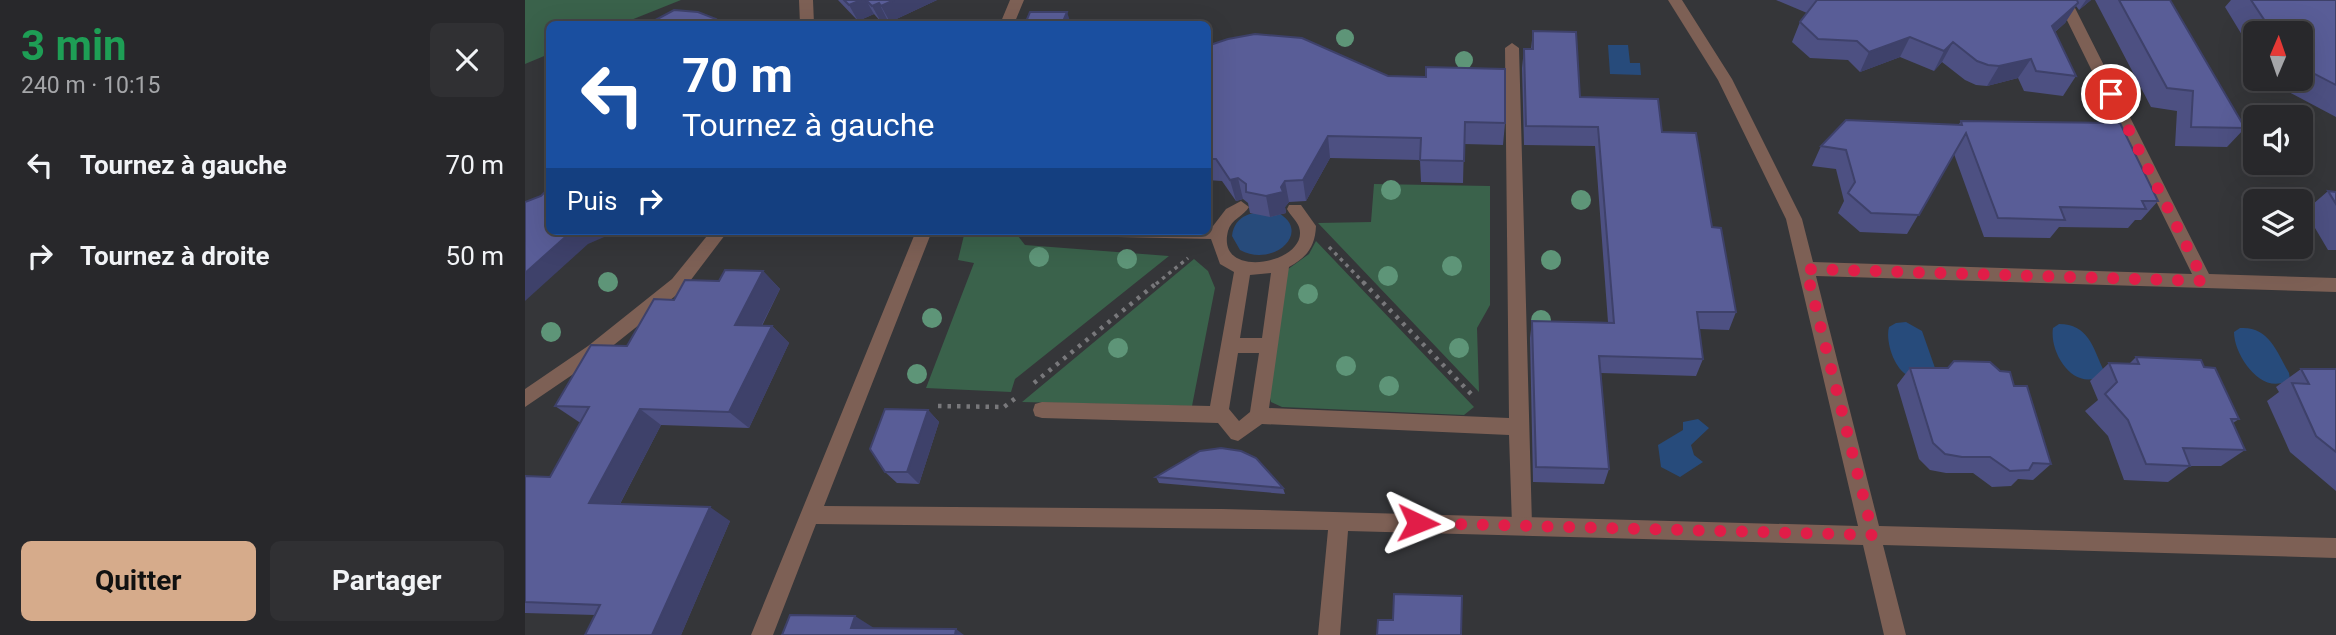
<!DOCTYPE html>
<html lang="fr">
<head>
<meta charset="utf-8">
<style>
	body { margin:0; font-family:Roboto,sans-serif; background:#303033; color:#f1f3f6; height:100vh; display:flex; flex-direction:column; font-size:26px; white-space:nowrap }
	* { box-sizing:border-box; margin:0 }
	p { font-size:23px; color:#a5a6a9 }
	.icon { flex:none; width:38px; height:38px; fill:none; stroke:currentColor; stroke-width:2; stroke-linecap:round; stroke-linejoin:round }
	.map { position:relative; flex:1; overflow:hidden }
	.sheet { display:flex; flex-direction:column; background:#28282b; width:525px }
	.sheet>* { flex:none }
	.hud { position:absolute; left:21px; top:21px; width:665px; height:214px; border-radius:10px; box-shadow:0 7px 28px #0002,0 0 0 2px #444447; background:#1a4fa0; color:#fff; overflow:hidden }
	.needle { width:46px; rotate:2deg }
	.fabs { position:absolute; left:1718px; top:21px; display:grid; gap:14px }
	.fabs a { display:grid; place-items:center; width:70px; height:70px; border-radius:10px; background:#28282b; box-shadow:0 7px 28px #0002,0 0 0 2px #444447; font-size:35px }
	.pin { position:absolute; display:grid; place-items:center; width:60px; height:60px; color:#fff; margin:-30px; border:4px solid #fff; border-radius:50%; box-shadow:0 2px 7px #0007 }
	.me { position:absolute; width:77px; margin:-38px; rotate:92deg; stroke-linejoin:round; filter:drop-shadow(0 0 5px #0008) }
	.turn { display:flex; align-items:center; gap:24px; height:147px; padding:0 21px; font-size:32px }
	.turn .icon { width:91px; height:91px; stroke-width:2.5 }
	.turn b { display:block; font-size:49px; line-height:60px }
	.then { display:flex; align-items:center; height:66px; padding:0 21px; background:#0003; gap:14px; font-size:26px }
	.round { display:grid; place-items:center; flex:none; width:74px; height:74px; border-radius:10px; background:#303033 }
	.headline { display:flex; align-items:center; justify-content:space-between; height:119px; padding:0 21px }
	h1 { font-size:42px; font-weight:700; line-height:52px; color:#1e9e55 }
	.primary-button { display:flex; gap:14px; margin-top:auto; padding:14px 21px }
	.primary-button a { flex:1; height:80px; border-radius:10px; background:#d6ab8b; color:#111; font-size:28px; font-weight:700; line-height:80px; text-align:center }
	.primary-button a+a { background:#303033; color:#f1f3f6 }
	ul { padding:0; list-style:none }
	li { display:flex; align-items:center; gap:21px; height:91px; padding:0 21px }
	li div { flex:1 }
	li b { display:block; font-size:26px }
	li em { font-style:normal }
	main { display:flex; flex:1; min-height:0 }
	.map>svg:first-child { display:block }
</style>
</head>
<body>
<main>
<section class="sheet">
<div class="headline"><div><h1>3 min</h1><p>240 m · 10:15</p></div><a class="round"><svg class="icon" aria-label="close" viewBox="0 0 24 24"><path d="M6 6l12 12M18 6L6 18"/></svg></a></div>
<ul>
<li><svg class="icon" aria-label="left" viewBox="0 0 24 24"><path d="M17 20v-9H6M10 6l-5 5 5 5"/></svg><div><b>Tournez à gauche</b></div><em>70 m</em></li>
<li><svg class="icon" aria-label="right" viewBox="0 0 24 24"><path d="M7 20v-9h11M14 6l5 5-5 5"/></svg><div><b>Tournez à droite</b></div><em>50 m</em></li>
</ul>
<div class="primary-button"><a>Quitter</a><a>Partager</a></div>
</section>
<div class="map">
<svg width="1811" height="635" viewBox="0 0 1811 635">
	<rect width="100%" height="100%" fill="#353639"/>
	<path fill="#3a624b" d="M 0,0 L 156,0 L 96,24 L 24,24 L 24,54 L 0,64 Z
		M 849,184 L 965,186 L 965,305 L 952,328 L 954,392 L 793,223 L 846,222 Z
		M 440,231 L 489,231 L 500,245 L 644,256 L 490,379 L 486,392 L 401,388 L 449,263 L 433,260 Z
		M 791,241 L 949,407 L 939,415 L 757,407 L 746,402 L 744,394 L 759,272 L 784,254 Z
		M 669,259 L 683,271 L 690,288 L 667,406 L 497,402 Z"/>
	<path fill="#274b7b" d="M 1083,45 L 1103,45 L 1105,63 L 1115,63 L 1116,75 L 1085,74 Z
		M 749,211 C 791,229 749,269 715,250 L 707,236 C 710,213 730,212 749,211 Z
		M 1381,322 L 1397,331 L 1410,368 L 1409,374 L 1386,377 C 1370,372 1360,342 1364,327 L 1371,323 Z
		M 1534,324 C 1563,324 1568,347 1578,369 L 1578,375 C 1549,393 1524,353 1528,328 Z
		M 1715,328 C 1744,326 1752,352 1764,373 L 1765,379 C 1738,398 1709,356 1709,332 Z
		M 1173,419 L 1184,428 L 1166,445 L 1169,455 L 1178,462 L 1155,477 L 1136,467 L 1133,445 L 1158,430 L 1158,422 Z"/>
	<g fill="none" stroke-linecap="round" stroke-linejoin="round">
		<path stroke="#78787b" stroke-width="3.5" stroke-dasharray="3.5 4.5" stroke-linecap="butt" d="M 804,247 L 840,284
			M 631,284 L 663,258"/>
		<path stroke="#78787b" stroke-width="4.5" stroke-dasharray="3.5 6" stroke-linecap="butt" d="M 838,282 L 949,397
			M 509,383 L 633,282
			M 413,406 L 479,407 L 492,397"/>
		<path fill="#7d6055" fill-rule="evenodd" d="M 987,43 L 994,48 L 1007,525 L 1004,532 L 997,534 L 990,532 L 987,525 L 984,435 L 737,424 L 713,441 L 706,439 L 693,423 L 517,418 L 510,416 L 508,410 L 510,404 L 517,402 L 685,406 L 709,272 L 695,264 L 686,239 L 593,237 L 587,236 L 585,231 L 682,231 L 682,226 L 688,226 L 701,209 L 716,201 L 724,207 C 719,216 706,219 703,231 C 690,282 786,263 774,227 C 772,221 765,215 762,209 L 764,205 L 776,205 L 791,226 C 790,247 782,257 764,267 L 744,408 L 984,418 L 980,48 ZM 746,273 L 737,338 L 715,338 L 725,275 ZM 713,353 L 734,353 L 725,412 L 714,421 L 704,409 Z"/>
		<path fill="#7d6055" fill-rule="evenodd" d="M 274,0 L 288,0 L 289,24 L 275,24 Z
			M 485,0 L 499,0 L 489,24 L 475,24 Z
			M 1143,0 L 1157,0 L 1207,79 L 1277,219 L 1288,262 L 1667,274 L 1532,0 L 1546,0 L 1684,274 L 1811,278 L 1811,292 L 1291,276 L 1354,526 L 1811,538 L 1811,558 L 1358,545 L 1381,635 L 1359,635 L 1338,545 L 823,531 L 815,635 L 793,635 L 803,530 L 291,524 L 248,635 L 226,635 L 391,231 L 407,231 L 299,506 L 697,509 L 1333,526 L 1261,219 L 1193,80 Z
			M 186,231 L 203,231 L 159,289 L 75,356 L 0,407 L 0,389 L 63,346 L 147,279 Z"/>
	</g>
	<g fill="#5e9578">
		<circle cx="820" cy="38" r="9"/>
		<circle cx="939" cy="60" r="9"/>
		<circle cx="866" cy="190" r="10"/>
		<circle cx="1056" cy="200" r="10"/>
		<circle cx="514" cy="257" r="10"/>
		<circle cx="602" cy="259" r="10"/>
		<circle cx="1026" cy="260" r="10"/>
		<circle cx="927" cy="266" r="10"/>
		<circle cx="863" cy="276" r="10"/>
		<circle cx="83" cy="282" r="10"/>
		<circle cx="783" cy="294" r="10"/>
		<circle cx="407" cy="318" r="10"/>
		<circle cx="1016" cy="320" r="10"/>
		<circle cx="26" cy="332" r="10"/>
		<circle cx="593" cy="348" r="10"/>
		<circle cx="934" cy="348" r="10"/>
		<circle cx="821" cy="366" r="10"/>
		<circle cx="392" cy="374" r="10"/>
		<circle cx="864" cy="386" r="10"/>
	</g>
	<path fill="#4d5082" d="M 313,0 L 412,0 L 365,22 L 362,19 L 356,22 L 349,14 L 333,21 Z
		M 1251,0 L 1566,0 L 1554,10 L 1551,6 L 1540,23 L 1530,32 L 1551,76 L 1538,96 L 1499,91 L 1493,78 L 1462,86 L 1451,85 L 1440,80 L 1417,62 L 1409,71 L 1375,57 L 1335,72 L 1323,60 L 1285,58 L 1267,42 L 1275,22 L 1282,13 Z
		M 1570,0 L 1645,0 L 1720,128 L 1702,147 L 1650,146 L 1652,111 L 1626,107 Z
		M 1706,0 L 1811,0 L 1811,117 L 1747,83 L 1744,79 L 1776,79 L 1776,33 L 1731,33 L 1731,58 L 1700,7 Z
		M 1008,31 L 1055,97 L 1137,132 L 1187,227 L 1211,312 L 1204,330 L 1174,329 L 1178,359 L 1171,376 L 1076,373 L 1084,469 L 1079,484 L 1008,482 L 1005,338 L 1007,321 L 1083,322 L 1070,146 L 999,145 L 997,68 L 999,49 L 1006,49 Z
		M 682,46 L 863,76 L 980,123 L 978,145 L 939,144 L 938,183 L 896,182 L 895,160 L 805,158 L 781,201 L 764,202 L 760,207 L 761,213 L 745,217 L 725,213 L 723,203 L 718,199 L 711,201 L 697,181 L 682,180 Z
		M 1436,121 L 1633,201 L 1616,220 L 1610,220 L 1603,228 L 1534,227 L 1525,238 L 1459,237 L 1429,154 L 1382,234 L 1335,232 L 1313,213 L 1319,201 L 1311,169 L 1287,166 L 1296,146 L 1434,124 Z
		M 1803,191 L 1811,192 L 1811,250 L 1803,250 L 1780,211 Z
		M 238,271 L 255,289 L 237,326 L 247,326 L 264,343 L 224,428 L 136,425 L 95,504 L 205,521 L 156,635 L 60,635 L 70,615 L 0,613 L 0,476 L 25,477 L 56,422 L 54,422 L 30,406 L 102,346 L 149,300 Z
		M 1611,357 L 1679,367 L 1714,419 L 1708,423 L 1720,450 L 1696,466 L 1665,466 L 1643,482 L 1599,480 L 1583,436 L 1560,411 L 1573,400 L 1565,381 L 1584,363 L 1604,364 Z
		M 1385,368 L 1489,386 L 1526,464 L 1508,480 L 1493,479 L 1486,486 L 1467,487 L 1448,473 L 1421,473 L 1405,470 L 1394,459 L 1372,385 Z
		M 1776,369 L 1811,369 L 1811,491 L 1765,452 L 1742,401 L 1754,392 L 1751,387 Z
		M 403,410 L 414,422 L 394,484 L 372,483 L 360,472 Z
		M 631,477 L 758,488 L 760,494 L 634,483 Z"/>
	<path fill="#3e416a" d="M 336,0 L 341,0 L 349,14 L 333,21 L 324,5 Z
		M 369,0 L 412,0 L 365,22 L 356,6 Z
		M 1561,0 L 1566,0 L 1554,10 Z
		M 354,3 L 362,19 L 356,22 L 347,6 Z
		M 1553,3 L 1540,23 L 1514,46 L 1527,26 Z
		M 542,12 L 546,24 L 537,24 Z
		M 1385,37 L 1375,57 L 1335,72 L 1344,52 Z
		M 1428,42 L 1417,62 L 1409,71 L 1419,51 Z
		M 1506,59 L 1493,78 L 1462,86 L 1474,66 Z
		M 803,136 L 805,158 L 781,201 L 778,180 Z
		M 713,178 L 718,199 L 711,201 L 705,180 Z
		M 760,181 L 764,202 L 760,207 L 761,213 L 745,217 L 741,196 L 756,187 Z
		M 47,231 L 93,231 L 63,244 L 0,301 L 0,273 Z
		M 238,271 L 255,289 L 228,342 L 210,325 Z
		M 247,326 L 264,343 L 224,428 L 204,412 Z
		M 115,409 L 136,425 L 88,517 L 64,503 Z
		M 403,410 L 414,422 L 394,484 L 382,472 Z
		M 185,507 L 205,521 L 156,635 L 127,635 Z
		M 330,616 L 349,628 L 326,628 Z
		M 431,629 L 439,635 L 430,635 Z"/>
	<path fill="#595d97" stroke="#3e416a" stroke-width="2" d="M 319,0 L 336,0 L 324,5 Z
		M 341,0 L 369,0 L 356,6 L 354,3 L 347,6 Z
		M 1292,0 L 1552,0 L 1553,3 L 1527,26 L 1551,76 L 1511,71 L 1506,59 L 1474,66 L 1463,65 L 1452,61 L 1428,42 L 1419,51 L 1385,37 L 1344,52 L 1332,41 L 1293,39 L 1275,22 Z
		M 1594,0 L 1645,0 L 1720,128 L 1666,127 L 1668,91 L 1642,88 Z
		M 1726,0 L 1811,0 L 1811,85 L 1776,67 L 1776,33 L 1748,33 Z
		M 149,10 L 173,12 L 191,19 L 189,24 L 123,24 Z
		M 505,12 L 542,12 L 537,24 L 500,24 Z
		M 1008,31 L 1051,32 L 1055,97 L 1133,99 L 1137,132 L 1171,133 L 1187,227 L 1196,228 L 1211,312 L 1172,312 L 1178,359 L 1074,356 L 1084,469 L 1011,467 L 1007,321 L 1089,323 L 1073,127 L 1001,126 L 999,49 L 1008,49 Z
		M 730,34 L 777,38 L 863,76 L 901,77 L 901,67 L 980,69 L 980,123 L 940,122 L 939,161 L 895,160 L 896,138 L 803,136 L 778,180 L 760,181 L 756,187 L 758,192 L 741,196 L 721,192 L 721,184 L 713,178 L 705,180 L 691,159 L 682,159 L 682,46 L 703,39 Z
		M 1321,120 L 1437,125 L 1436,121 L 1595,123 L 1633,201 L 1617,201 L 1621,209 L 1535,207 L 1540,220 L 1473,218 L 1441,133 L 1394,215 L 1346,213 L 1323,193 L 1330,182 L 1321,150 L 1296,146 Z
		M 24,188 L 24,231 L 47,231 L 0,273 L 0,202 L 16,196 Z
		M 1803,191 L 1811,192 L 1811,204 Z
		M 200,270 L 238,271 L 210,325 L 247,326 L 204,412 L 115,409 L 64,503 L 185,507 L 127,635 L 60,635 L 75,605 L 0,602 L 0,476 L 25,477 L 64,407 L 30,406 L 66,345 L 102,346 L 129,299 L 149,300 L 160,280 L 194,281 Z
		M 1611,357 L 1676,360 L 1679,367 L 1690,368 L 1714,419 L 1706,419 L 1720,450 L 1658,448 L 1665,466 L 1621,464 L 1603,420 L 1580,394 L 1592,382 L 1584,363 L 1614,364 Z
		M 1429,361 L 1465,362 L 1475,371 L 1485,372 L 1489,386 L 1502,386 L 1526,464 L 1508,463 L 1504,470 L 1485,471 L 1465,457 L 1437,457 L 1420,454 L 1408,443 L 1385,368 L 1423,368 Z
		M 1776,369 L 1811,369 L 1811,452 L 1791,436 L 1767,383 L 1784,384 Z
		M 360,409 L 403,410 L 382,472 L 360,472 L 345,449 Z
		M 696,448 L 716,451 L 731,458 L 758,488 L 631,477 L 675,451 Z
		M 869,594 L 937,596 L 936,635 L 852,635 L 853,620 L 868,620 Z
		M 265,615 L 330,616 L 326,628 L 431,629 L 430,635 L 257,635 Z"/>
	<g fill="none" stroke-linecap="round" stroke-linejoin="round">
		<path stroke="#e11d48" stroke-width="12" stroke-dasharray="0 21.6" d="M 893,523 L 1348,535 L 1281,269 L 1679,281 L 1586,94"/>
	</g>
</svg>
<div class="fabs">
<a><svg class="needle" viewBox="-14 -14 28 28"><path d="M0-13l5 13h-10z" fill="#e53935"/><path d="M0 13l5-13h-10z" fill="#a5a6a9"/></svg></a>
<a><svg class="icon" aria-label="sound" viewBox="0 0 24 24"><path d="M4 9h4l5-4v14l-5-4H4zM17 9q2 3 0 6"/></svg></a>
<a><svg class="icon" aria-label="layers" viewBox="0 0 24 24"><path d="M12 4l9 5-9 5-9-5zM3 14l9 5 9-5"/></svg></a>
</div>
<div class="pin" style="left:1586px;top:94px;background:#d93025"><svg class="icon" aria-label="arrive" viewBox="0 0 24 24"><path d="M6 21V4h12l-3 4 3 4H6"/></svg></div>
<svg class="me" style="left:893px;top:523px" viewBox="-20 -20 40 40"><path d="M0-17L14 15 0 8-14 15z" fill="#e11d48" stroke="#fff" stroke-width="4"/></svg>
<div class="hud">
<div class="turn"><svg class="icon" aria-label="left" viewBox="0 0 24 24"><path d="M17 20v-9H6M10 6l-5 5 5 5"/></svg><div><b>70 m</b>Tournez à gauche</div></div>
<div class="then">Puis<svg class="icon" aria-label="right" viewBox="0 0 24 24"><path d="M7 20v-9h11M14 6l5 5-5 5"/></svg></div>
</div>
</div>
</main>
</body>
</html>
